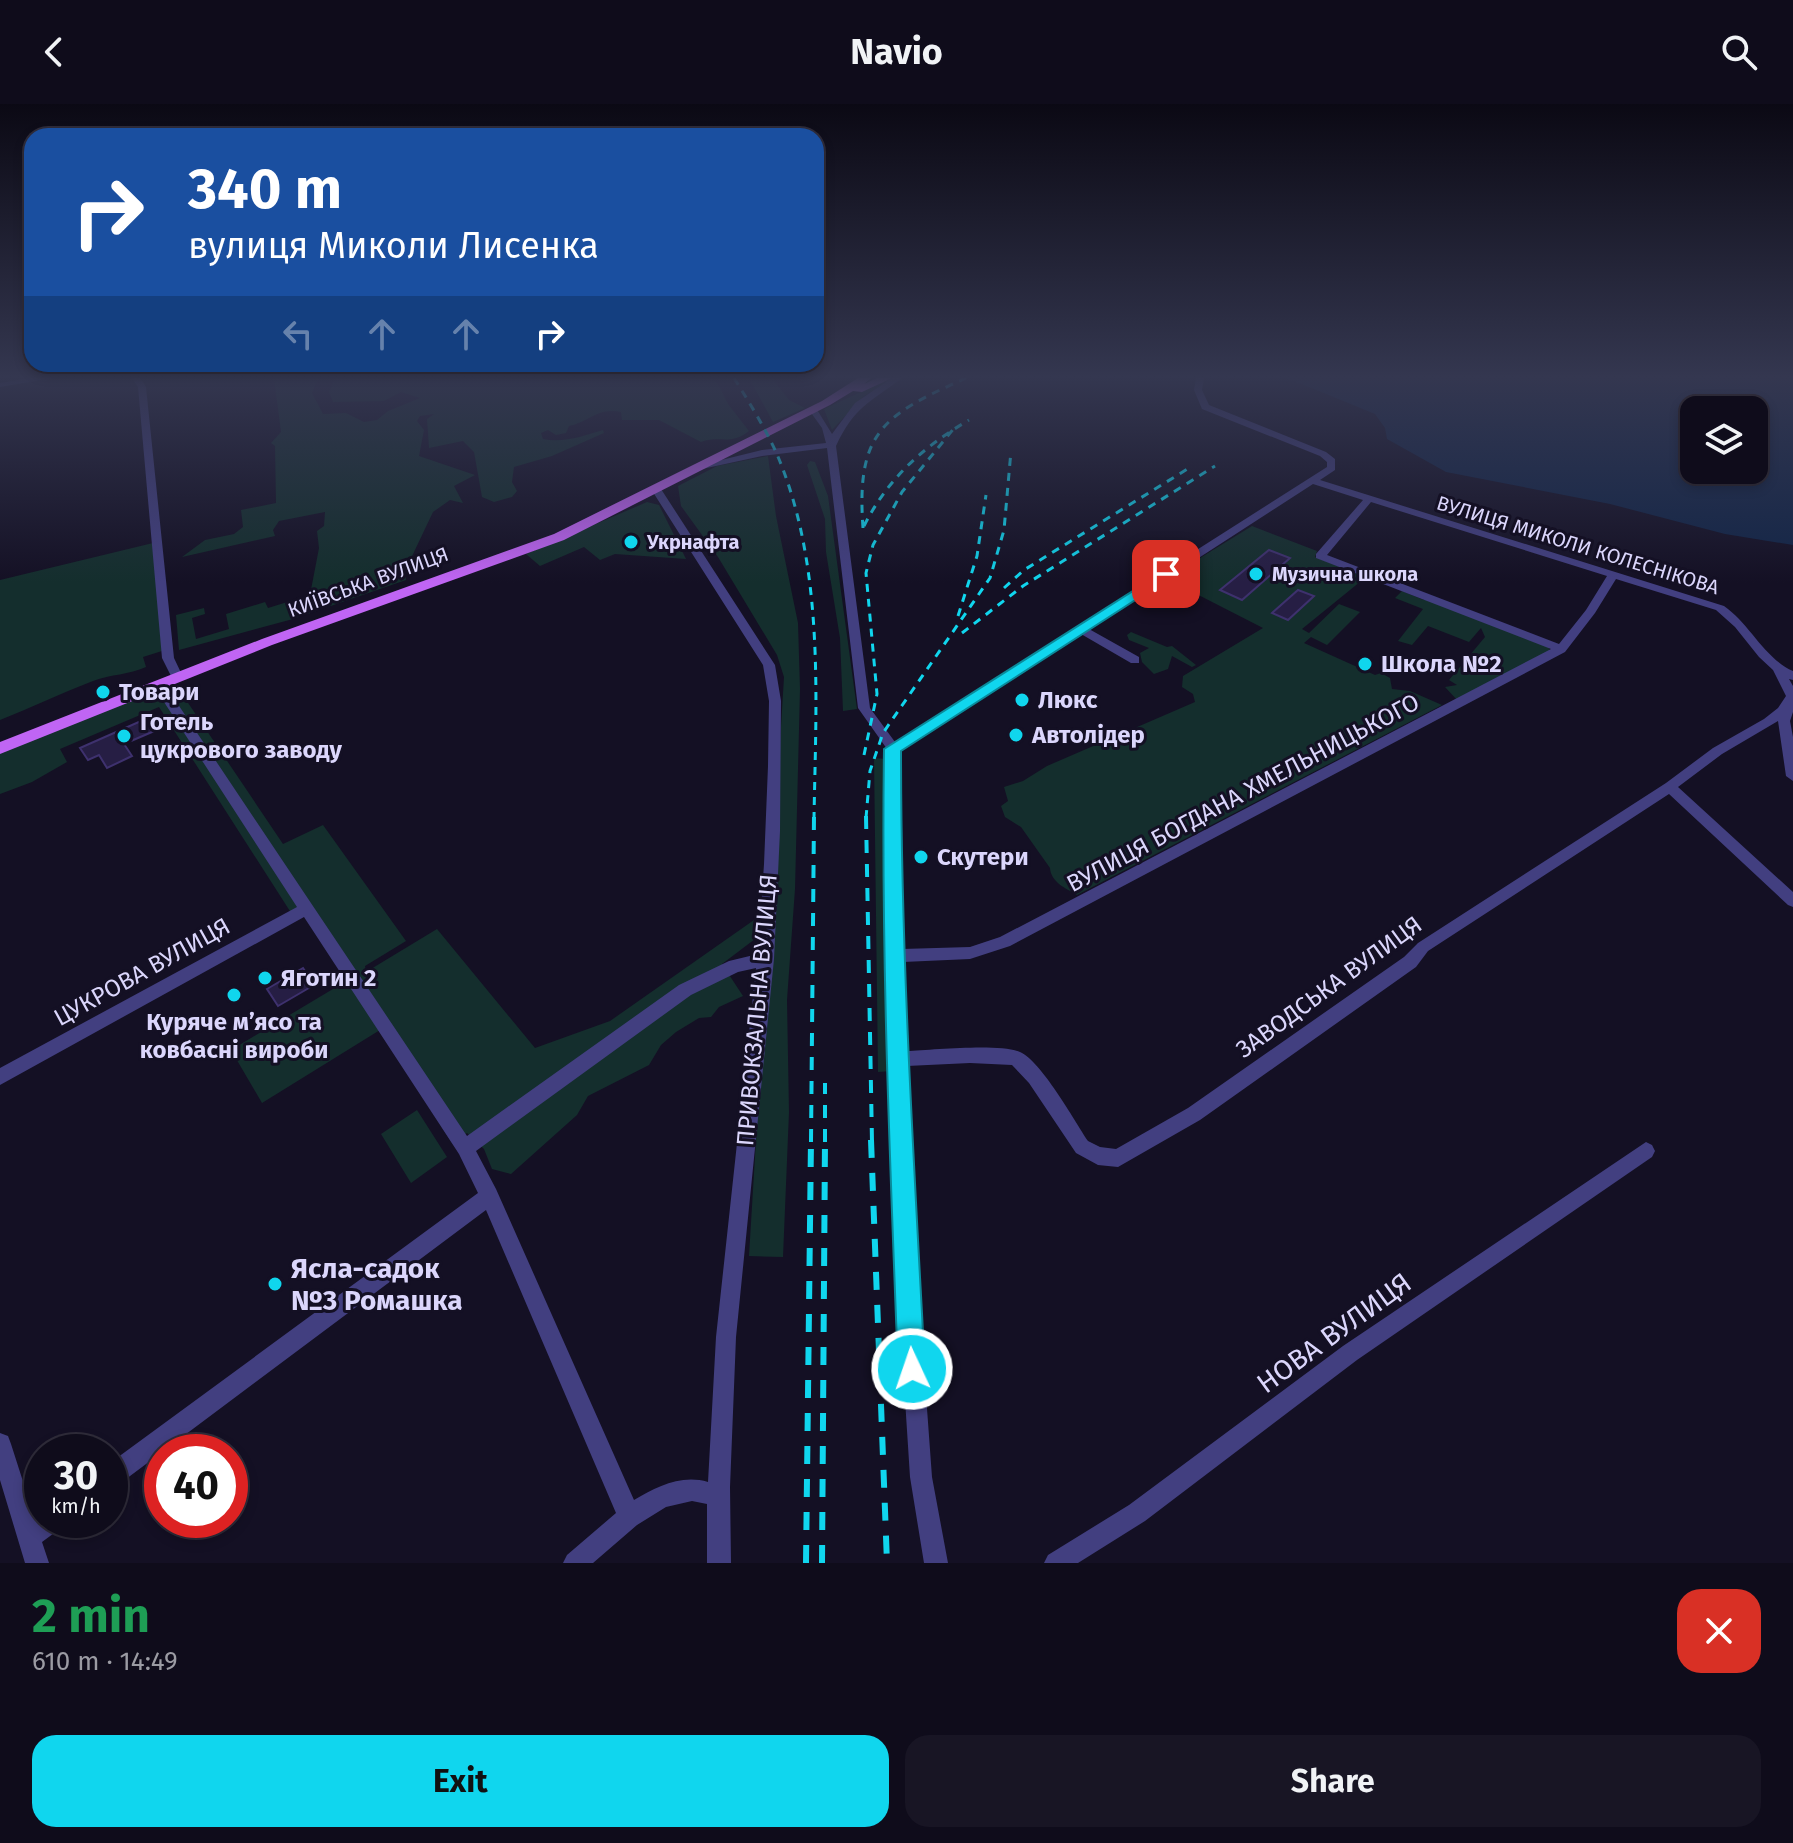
<!DOCTYPE html>
<html lang="en">
<head>
<meta charset="utf-8">
<style>
	body { margin:0; font-family:"Fira Sans",sans-serif; background:#181524; color:#f1f3f6; height:100vh; display:flex; flex-direction:column; font-size:30px; white-space:nowrap }
	* { box-sizing:border-box; margin:0 }
	p { font-size:26px; color:#9b9ba3 }
	.icon { flex:none; width:44px; height:44px; fill:none; stroke:currentColor; stroke-width:2; stroke-linecap:round; stroke-linejoin:round }
	.map { position:relative; height:1459px; overflow:hidden }
	.panel { display:flex; flex-direction:column; background:#0f0c1b; flex:1 }
	.panel>* { flex:none }
	.top-card { position:absolute; left:24px; top:24px; width:800px; height:244px; border-radius:24px; box-shadow:0 4px 12px #0003,0 0 0 2px #2f2c3a; background:#1a4fa0; color:#fff; overflow:hidden }
	.controls { position:absolute; left:1680px; top:292px; display:grid; gap:16px }
	.controls a { display:grid; place-items:center; width:88px; height:88px; border-radius:16px; background:#0f0c1b; box-shadow:0 4px 12px #0003,0 0 0 2px #2f2c3a; font-size:40px }
	.speed { position:absolute; left:24px; top:1330px; display:flex; gap:16px; font-size:40px; font-weight:700; text-align:center }
	.speed>* { display:grid; place-content:center; width:104px; height:104px; border-radius:50%; background:#0f0c1b; box-shadow:0 4px 12px #0003,0 0 0 2px #2f2c3a; line-height:1 }
	.speed small { font-size:20px; font-weight:400 }
	.speed .limit { border:12px solid #d22; background:#fff; color:#111 }
	.pin { position:absolute; display:grid; place-items:center; width:68px; height:68px; color:#fff; margin:-34px; border-radius:16px; box-shadow:0 4px 12px #0006 }
	.me { position:absolute; width:88px; margin:-44px; rotate:357deg; stroke-linejoin:round; filter:drop-shadow(0 0 6px #0008) }
	.turn { display:flex; align-items:center; gap:28px; height:168px; padding:0 32px; font-size:36px }
	.turn .icon { width:104px; height:104px; stroke-width:2.5 }
	.turn b { display:block; font-size:56px; line-height:68px }
	.lanes { display:flex; align-items:center; height:76px; padding:0 32px; background:#0003; justify-content:center; gap:40px; direction:ltr }
	.lanes .off { opacity:.35 }
	.round { display:grid; place-items:center; flex:none; width:84px; height:84px; border-radius:24px; background:#181524 }
	.head { display:flex; align-items:center; justify-content:space-between; height:136px; padding:0 32px }
	h1 { font-size:48px; font-weight:700; line-height:60px; color:#1e9e55 }
	.cta { display:flex; gap:16px; margin-top:auto; padding:16px 32px }
	.cta a { flex:1; height:92px; border-radius:24px; background:#10d6ee; color:#111; font-size:32px; font-weight:700; line-height:92px; text-align:center }
	.cta a+a { background:#181524; color:#f1f3f6 }
	header { display:flex; justify-content:space-between; align-items:center; height:104px; padding:0 32px; background:#0f0c1b; font-size:36px; font-weight:700 }
	.map>svg:first-child { display:block }
</style>
</head>
<body>
<header><svg class="icon" aria-label="back" viewBox="0 0 24 24"><path d="M15 5l-7 7 7 7"/></svg>Navio<svg class="icon" aria-label="search" viewBox="0 0 24 24"><circle cx="10" cy="10" r="6"/><path d="M15 15l6 6"/></svg></header>
<div class="map">
<svg width="1793" height="1459" viewBox="0 0 1793 1459">
	<rect width="100%" height="100%" fill="#141024"/>
	<path fill="#142e2d" d="M 274,274 L 318,274 L 312,289 L 323,310 L 346,309 L 364,318 L 377,316 L 388,307 L 420,294 L 401,288 L 384,297 L 333,298 L 329,288 L 335,274 L 709,274 L 717,278 L 728,300 L 749,327 C 730,342 721,331 701,338 L 659,316 L 622,316 L 621,308 C 598,303 589,318 569,322 L 566,329 L 556,331 L 548,326 L 541,329 L 543,335 C 564,339 583,332 603,326 L 604,329 L 552,352 L 514,363 L 512,378 L 517,387 L 512,393 L 494,398 L 482,393 L 474,348 L 463,337 L 429,344 L 427,315 L 434,310 L 420,312 L 417,317 L 424,326 L 419,352 L 475,371 L 454,382 L 463,399 L 450,396 L 433,408 L 405,467 L 406,476 L 293,515 L 179,546 L 176,511 L 204,504 L 205,510 L 192,514 L 196,535 L 229,525 L 226,510 L 265,498 L 268,504 L 310,491 L 319,444 L 317,427 L 324,422 L 325,408 L 279,417 L 273,426 L 275,432 L 182,453 L 205,436 L 234,430 L 243,423 L 241,406 L 276,399 L 275,342 L 271,339 L 281,328 Z
		M 749,274 L 772,274 L 789,296 L 805,304 L 773,318 Z
		M 891,274 L 895,274 L 864,292 L 832,326 L 824,305 Z
		M 768,352 L 776,412 L 798,519 L 800,585 L 795,785 L 787,896 L 789,1008 L 783,1153 L 749,1152 L 784,573 L 777,551 L 718,453 L 681,402 L 678,382 L 717,362 Z
		M 810,357 L 815,358 L 828,392 L 857,605 L 843,607 L 840,534 L 826,448 L 825,415 L 807,361 Z
		M 647,398 L 659,401 L 686,455 L 615,450 L 600,456 L 584,443 L 540,462 L 526,450 Z
		M 1252,422 L 1317,447 L 1315,453 L 1366,473 L 1302,525 L 1309,529 L 1339,500 L 1360,508 L 1327,541 L 1311,533 L 1304,539 L 1375,571 L 1381,569 L 1390,574 L 1392,585 L 1410,587 L 1442,601 L 1077,791 C 1065,784 1051,778 1050,764 L 1021,723 L 1005,713 L 1001,702 L 1008,697 L 1004,683 L 1023,677 L 1047,662 L 1195,598 L 1193,590 L 1182,583 L 1183,572 L 1263,524 L 1175,479 L 1173,474 L 1174,470 Z
		M 153,439 L 162,547 L 143,553 L 146,563 C 129,571 111,570 93,577 C 61,589 31,604 0,616 L 0,476 Z
		M 1402,487 L 1424,496 L 1430,493 L 1547,539 L 1550,547 L 1458,597 L 1445,583 L 1457,581 L 1449,576 L 1485,533 L 1481,524 L 1469,538 L 1428,522 L 1412,541 L 1398,537 L 1423,505 L 1395,494 Z
		M 1131,528 L 1167,543 L 1172,542 L 1196,561 L 1192,563 L 1172,552 L 1168,565 L 1154,570 L 1142,558 L 1140,549 L 1149,544 L 1129,536 L 1127,531 Z
		M 174,578 L 283,740 L 323,721 L 406,837 L 365,862 L 366,868 L 437,825 L 535,944 L 610,917 L 754,816 L 755,835 L 722,860 L 743,892 L 719,903 L 711,913 L 699,914 L 676,928 L 661,941 L 649,961 L 588,992 L 577,1011 L 511,1070 L 492,1065 L 484,1045 L 467,1029 L 452,1039 L 380,926 L 262,999 L 231,946 L 348,876 L 305,810 L 295,815 L 159,603 L 60,645 L 67,658 L 32,678 L 0,690 L 0,647 Z
		M 874,654 L 886,655 L 892,967 L 878,968 Z
		M 417,1006 L 447,1053 L 411,1079 L 381,1030 Z"/>
	<path fill="#122547" fill-rule="evenodd" d="M 1287,274 L 1793,274 L 1793,441 L 1725,430 L 1610,400 L 1446,368 L 1387,335 L 1385,324 L 1375,310 ZM 1694,306 L 1754,306 L 1754,366 L 1694,366 Z"/>
	<path fill="#261e44" stroke="#3e316e" stroke-width="2" d="M 1269,446 L 1290,454 L 1242,496 L 1220,486 Z
		M 1298,486 L 1314,492 L 1288,516 L 1272,509 Z
		M 150,613 L 159,625 L 124,640 L 132,652 L 107,664 L 99,651 L 88,656 L 80,644 Z
		M 303,864 L 314,881 L 278,902 L 267,885 Z"/>
	<g fill="none" stroke-linecap="round" stroke-linejoin="round">
		<path fill="#423f80" fill-rule="evenodd" d="M 30,274 L 53,274 L 0,283 L 0,279 Z
			M 132,274 L 140,274 L 146,283 L 174,554 L 183,573 L 177,577 L 173,576 L 162,554 L 138,283 Z
			M 892,274 L 902,274 C 869,299 854,303 836,342 L 870,604 L 895,638 L 1327,363 L 1327,358 L 1320,352 L 1202,305 L 1194,286 L 1196,274 L 1204,274 L 1202,286 L 1209,301 L 1326,348 L 1335,355 L 1335,366 L 1320,376 L 1724,502 C 1750,520 1764,554 1793,567 L 1793,576 L 1789,575 L 1793,582 L 1793,608 L 1790,617 L 1793,633 L 1793,677 L 1786,672 L 1778,617 L 1722,650 L 1678,683 L 1793,788 L 1793,803 L 1788,801 L 1669,690 L 1428,847 L 1416,863 L 1200,1016 L 1118,1063 L 1098,1061 L 1076,1049 L 1029,979 L 1012,961 L 970,959 L 907,962 L 915,1140 L 932,1373 L 948,1459 L 924,1459 L 910,1373 L 895,1140 L 885,770 L 887,645 L 858,604 L 827,344 L 762,352 L 702,365 L 697,362 L 762,346 L 826,339 L 822,324 L 809,306 L 810,304 L 816,304 L 832,330 L 855,299 ZM 1313,380 L 1363,396 L 1316,450 L 1316,454 L 1551,545 L 1000,833 L 970,843 L 902,845 L 899,770 L 899,647 L 1081,530 L 1131,559 L 1139,559 L 1139,553 L 1089,525 ZM 1371,398 L 1607,472 L 1586,506 L 1559,540 L 1327,451 ZM 1616,475 L 1716,506 L 1735,523 L 1759,553 L 1773,566 L 1786,592 L 1778,604 L 1764,615 L 1713,644 L 1666,679 L 1418,839 L 1404,853 L 1188,1004 L 1116,1045 L 1100,1043 L 1088,1037 C 1074,1016 1041,957 1020,948 C 1000,939 931,946 907,947 L 903,858 L 970,855 L 1010,842 L 1565,548 L 1595,509 Z
			M 656,382 L 661,385 L 775,561 L 781,597 L 780,727 L 774,855 L 736,1233 L 730,1383 L 731,1459 L 707,1459 L 707,1400 L 692,1397 L 666,1403 L 637,1421 L 593,1459 L 563,1459 L 567,1451 L 616,1409 L 486,1106 L 118,1381 L 110,1384 L 110,1359 L 478,1089 L 459,1050 L 304,813 L 0,981 L 0,964 L 297,803 L 153,581 L 155,578 L 163,578 L 467,1032 L 679,881 L 729,857 L 758,850 L 764,760 L 768,662 L 769,597 L 763,561 L 651,385 ZM 756,864 L 716,1233 L 708,1378 C 681,1370 656,1383 634,1396 L 496,1085 L 476,1047 L 691,891 L 738,868 Z
			M 1646,1038 L 1652,1041 L 1655,1047 L 1652,1053 L 1357,1256 L 1145,1417 L 1078,1459 L 1044,1459 L 1048,1451 L 1129,1401 L 1343,1242 Z
			M 0,1329 L 8,1332 L 11,1340 L 35,1415 L 42,1410 L 42,1416 L 64,1416 L 61,1424 L 42,1438 L 49,1459 L 25,1459 L 0,1376 Z"/>
		<path fill="#c065f4" fill-rule="evenodd" d="M 858,274 L 871,274 L 864,280 L 877,274 L 892,274 L 862,288 L 853,287 L 830,301 L 564,436 L 272,541 L 0,650 L 0,638 L 262,535 L 554,430 L 822,297 Z"/>
		<path stroke="#10d6ee" stroke-width="3" stroke-dasharray="8 7" stroke-linecap="butt" d="M 734,274 C 749,298 764,322 776,348 C 825,461 816,594 814,714
			M 864,422 C 888,374 923,343 969,316
			M 863,424 C 856,328 883,311 966,274
			M 1004,484 L 1024,466 L 1189,364
			M 958,512 L 977,452 L 986,391
			M 962,529 L 1023,482 L 1215,362
			M 864,651 L 877,590 L 866,469 L 873,441 L 902,388 L 955,323
			M 866,714 L 870,667 L 883,629 L 990,474 L 1004,426 L 1011,347"/>
		<path stroke="#10d6ee" stroke-width="4" stroke-dasharray="13 11" stroke-linecap="butt" d="M 866,712 L 872,1038
			M 811,1038 L 814,712
			M 825,1038 L 825,979"/>
		<path stroke="#10d6ee" stroke-width="6" stroke-dasharray="18 15" stroke-linecap="butt" d="M 871,1036 L 887,1459
			M 806,1459 L 811,1036
			M 822,1459 L 825,1036"/>
	</g>
	<linearGradient id="sky" x2="0" y2="1"><stop stop-color="#0b0914"/><stop offset="0.57" stop-color="#343750"/><stop offset="1" stop-color="#343750" stop-opacity="0"/></linearGradient>
	<rect width="1793" height="479" fill="url(#sky)"/>
	<path fill="#10d6ee" stroke="#0a8b9b" stroke-width="2" d="M 1166,466 L 1173,470 L 1171,473 L 901,647 C 901,853 914,1059 925,1265 L 921,1274 L 912,1278 L 902,1274 L 898,1265 C 890,1058 881,852 884,645 Z"/>
	<g fill="#10d6ee" stroke="#141024" stroke-width="3">
		<circle cx="631" cy="438" r="8"/>
		<circle cx="1256" cy="470" r="8"/>
		<circle cx="1365" cy="560" r="8"/>
		<circle cx="103" cy="588" r="8"/>
		<circle cx="1022" cy="596" r="8"/>
		<circle cx="1016" cy="631" r="8"/>
		<circle cx="124" cy="632" r="8"/>
		<circle cx="921" cy="753" r="8"/>
		<circle cx="265" cy="874" r="8"/>
		<circle cx="234" cy="891" r="8"/>
		<circle cx="275" cy="1180" r="8"/>
	</g>
	<g text-anchor="middle" dominant-baseline="central" stroke-width="6" stroke-linejoin="round" paint-order="stroke">
		<g font-size="20" font-weight="bold" fill="#dbd6fc" stroke="#141024" text-anchor="start">
			<text x="647" y="438">Укрнафта</text>
			<text x="1272" y="470">Музична школа</text>
		</g>
		<g font-size="20" fill="#dbd6fc" stroke="#141024">
			<text transform="translate(1578 441) rotate(17)">ВУЛИЦЯ МИКОЛИ КОЛЕСНІКОВА</text>
			<text transform="translate(368 478) rotate(-20)">КИЇВСЬКА ВУЛИЦЯ</text>
		</g>
		<g font-size="24" font-weight="bold" fill="#dbd6fc" stroke="#141024" text-anchor="start">
			<text x="1381" y="560">Школа №2</text>
			<text x="119" y="588">Товари</text>
			<text x="1038" y="596">Люкс</text>
			<text x="140" y="618">Готель<tspan x="140" dy="28">цукрового заводу</tspan></text>
			<text x="1032" y="631">Автолідер</text>
			<text x="937" y="753">Скутери</text>
			<text x="281" y="874">Яготин 2</text>
			<text x="234" y="918" text-anchor="middle">Куряче м’ясо та<tspan x="234" dy="28">ковбасні вироби</tspan></text>
		</g>
		<g font-size="24" fill="#dbd6fc" stroke="#141024">
			<text transform="translate(1243 689) rotate(-28)">ВУЛИЦЯ БОГДАНА ХМЕЛЬНИЦЬКОГО</text>
			<text transform="translate(142 868) rotate(-29)">ЦУКРОВА ВУЛИЦЯ</text>
			<text transform="translate(1329 883) rotate(-36)">ЗАВОДСЬКА ВУЛИЦЯ</text>
			<text transform="translate(757 906) rotate(-85)">ПРИВОКЗАЛЬНА ВУЛИЦЯ</text>
		</g>
		<g font-size="28" font-weight="bold" fill="#dbd6fc" stroke="#141024" text-anchor="start">
			<text x="291" y="1164">Ясла-садок<tspan x="291" dy="32">№3 Ромашка</tspan></text>
		</g>
		<g font-size="28" fill="#dbd6fc" stroke="#141024">
			<text transform="translate(1334 1229) rotate(-36)">НОВА ВУЛИЦЯ</text>
		</g>
	</g>
</svg>
<div class="controls">
<a><svg class="icon" aria-label="layers" viewBox="0 0 24 24"><path d="M12 4l9 5-9 5-9-5zM3 14l9 5 9-5"/></svg></a>
</div>
<div class="speed"><div>30<small>km/h</small></div><div class="limit">40</div></div>
<div class="pin" style="left:1166px;top:470px;background:#d93025"><svg class="icon" aria-label="arrive" viewBox="0 0 24 24"><path d="M6 21V4h12l-3 4 3 4H6"/></svg></div>
<svg class="me" style="left:912px;top:1265px" viewBox="-20 -20 40 40"><circle r="17" fill="#10d6ee" stroke="#fff" stroke-width="3"/><path d="M0-11L8 9 0 5-8 9z" fill="#fff"/></svg>
<div class="top-card">
<div class="turn"><svg class="icon" aria-label="right" viewBox="0 0 24 24"><path d="M7 20v-9h11M14 6l5 5-5 5"/></svg><div><b>340 m</b>вулиця Миколи Лисенка</div></div>
<div class="lanes"><svg class="icon off" aria-label="left" viewBox="0 0 24 24"><path d="M17 20v-9H6M10 6l-5 5 5 5"/></svg><svg class="icon off" aria-label="ahead" viewBox="0 0 24 24"><path d="M12 20V5M6 11l6-6 6 6"/></svg><svg class="icon off" aria-label="ahead" viewBox="0 0 24 24"><path d="M12 20V5M6 11l6-6 6 6"/></svg><svg class="icon" aria-label="right" viewBox="0 0 24 24"><path d="M7 20v-9h11M14 6l5 5-5 5"/></svg></div>
</div>
</div>
<section class="panel">
<div class="head"><div><h1>2 min</h1><p>610 m · 14:49</p></div><a class="round" style="background:#d93025;color:#fff"><svg class="icon" aria-label="close" viewBox="0 0 24 24"><path d="M6 6l12 12M18 6L6 18"/></svg></a></div>
<div class="cta"><a>Exit</a><a>Share</a></div>
</section>
</body>
</html>
